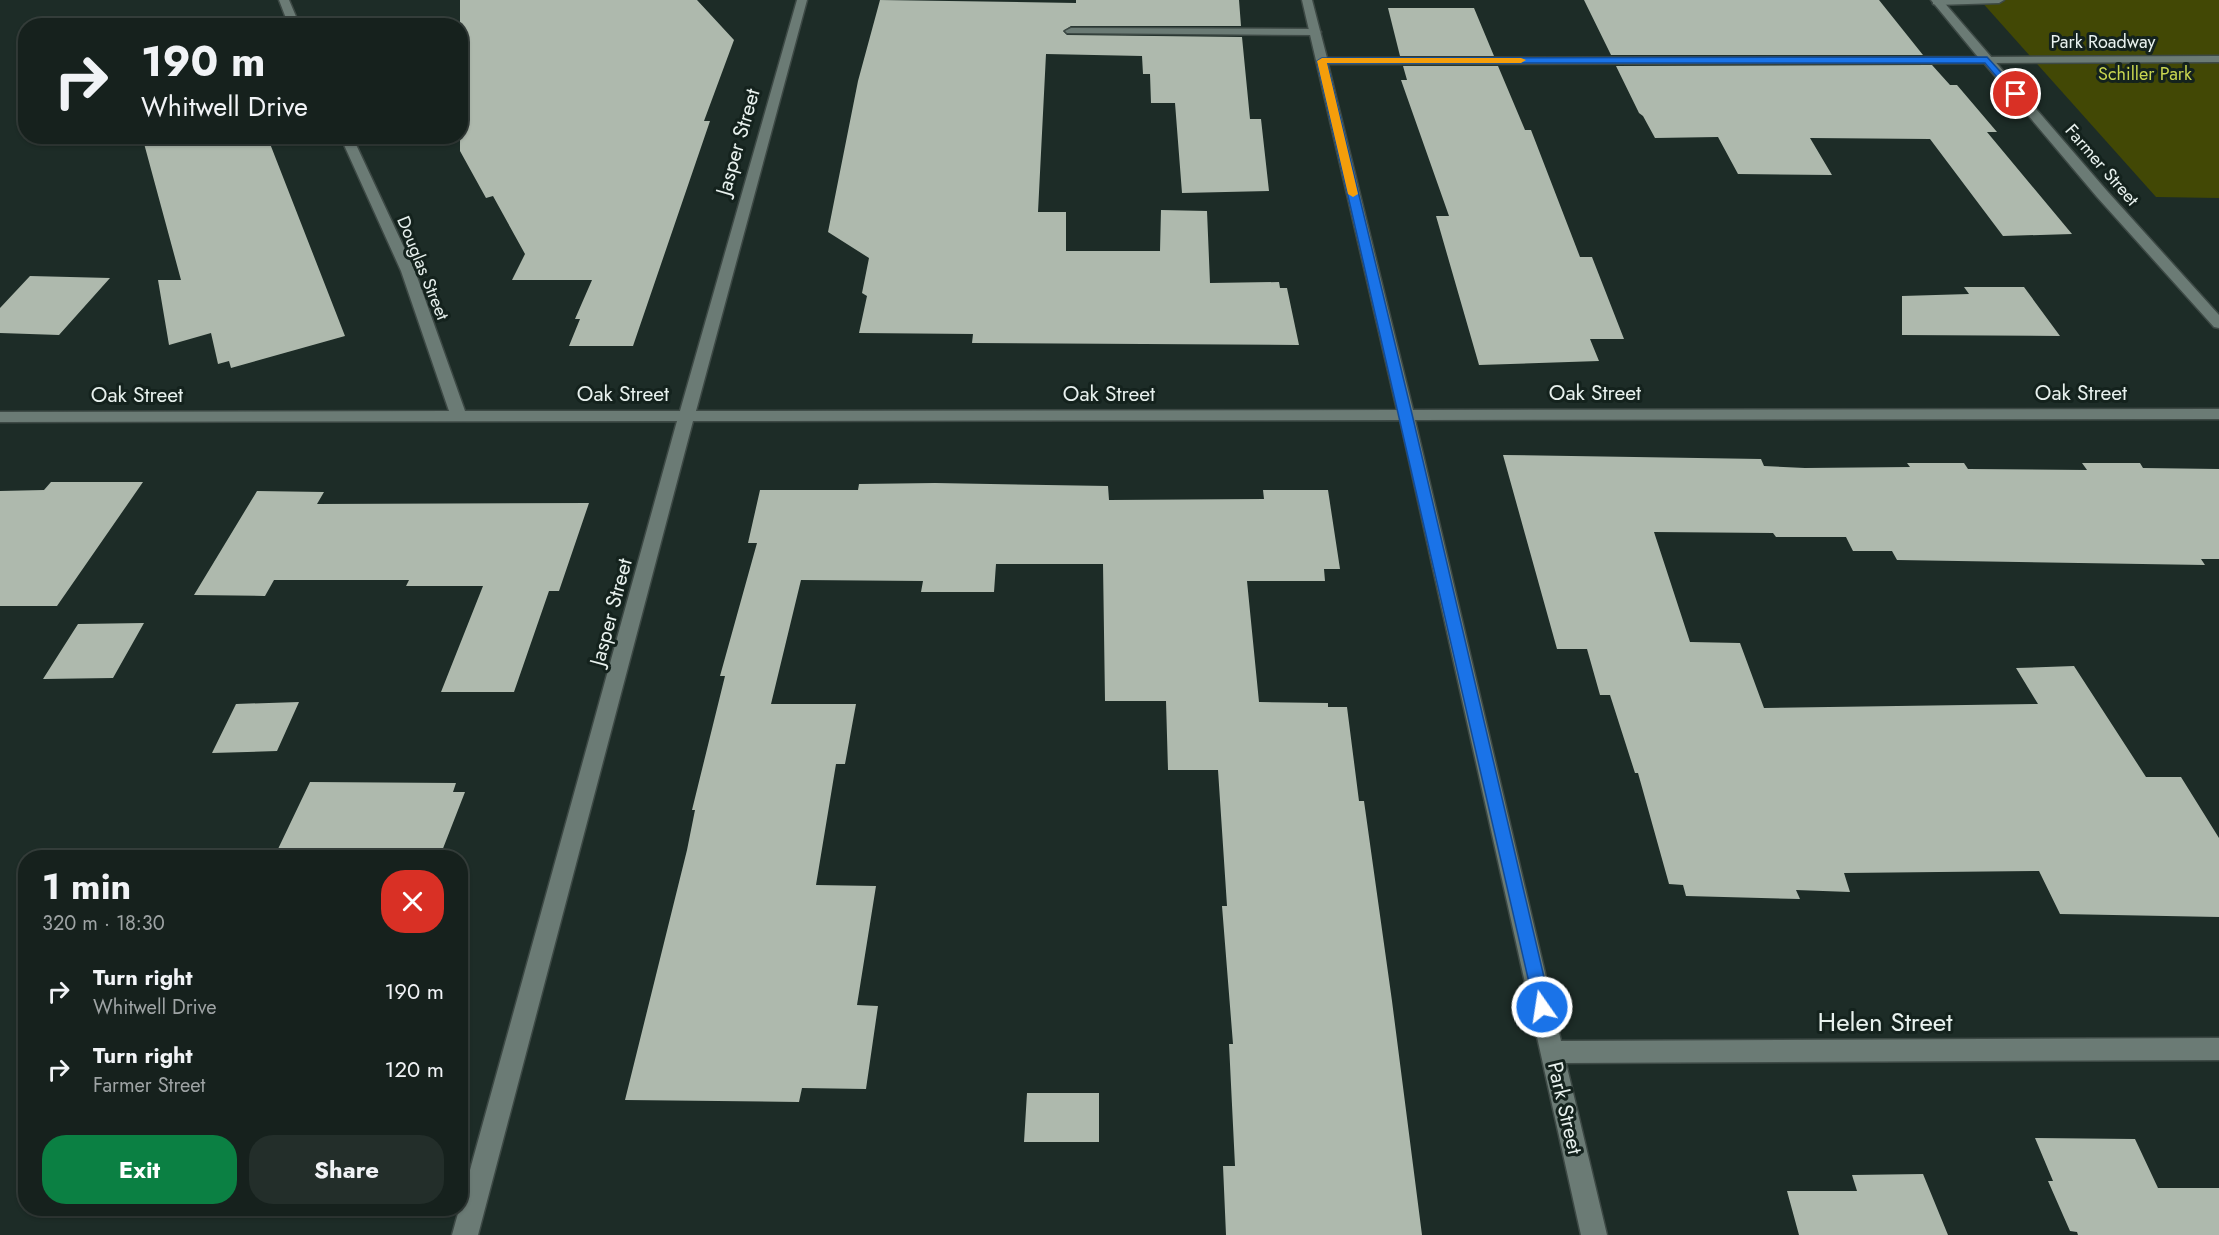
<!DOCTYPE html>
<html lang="en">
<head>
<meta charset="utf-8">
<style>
	body { margin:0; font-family:Jost,sans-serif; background:#232e2a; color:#f1f3f6; height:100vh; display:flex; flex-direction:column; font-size:22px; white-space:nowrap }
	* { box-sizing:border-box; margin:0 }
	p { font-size:20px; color:#9ea3a4 }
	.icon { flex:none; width:33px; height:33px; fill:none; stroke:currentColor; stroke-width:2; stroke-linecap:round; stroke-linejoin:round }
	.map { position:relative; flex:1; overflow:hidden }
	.details { position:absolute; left:18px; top:850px; width:450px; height:366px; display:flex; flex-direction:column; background:#16211d; border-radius:24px; box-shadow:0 2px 4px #0004,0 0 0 2px #353e3b }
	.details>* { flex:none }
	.top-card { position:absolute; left:18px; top:18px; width:450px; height:126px; border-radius:24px; box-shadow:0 2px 4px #0004,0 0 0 2px #353e3b; background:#16211d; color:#f1f3f6; overflow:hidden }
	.pin { position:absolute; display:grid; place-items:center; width:51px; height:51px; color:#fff; margin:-26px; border:3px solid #fff; border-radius:50%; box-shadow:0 2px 6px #0007 }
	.me { position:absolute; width:66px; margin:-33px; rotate:347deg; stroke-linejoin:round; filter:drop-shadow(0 0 4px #0008) }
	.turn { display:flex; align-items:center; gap:21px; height:126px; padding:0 24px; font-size:27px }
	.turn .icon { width:78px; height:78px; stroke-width:2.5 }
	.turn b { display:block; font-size:42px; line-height:51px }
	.round { display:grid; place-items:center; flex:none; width:63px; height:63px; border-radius:24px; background:#232e2a }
	.head { display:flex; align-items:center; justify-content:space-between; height:102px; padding:0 24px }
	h1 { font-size:36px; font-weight:700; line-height:45px }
	.cta { display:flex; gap:12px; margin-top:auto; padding:12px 24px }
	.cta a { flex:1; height:69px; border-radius:24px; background:#0b8043; color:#fff; font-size:24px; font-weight:700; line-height:69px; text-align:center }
	.cta a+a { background:#232e2a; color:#f1f3f6 }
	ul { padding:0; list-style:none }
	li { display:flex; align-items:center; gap:18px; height:78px; padding:0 24px }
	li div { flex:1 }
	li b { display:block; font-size:22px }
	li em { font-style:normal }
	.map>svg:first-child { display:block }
</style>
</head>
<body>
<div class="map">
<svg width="2219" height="1235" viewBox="0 0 2219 1235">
	<rect width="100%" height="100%" fill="#1d2c27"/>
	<path fill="#424805" d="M 1980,0 L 2219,0 L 2219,198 L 2156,197 Z"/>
	<path fill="#aeb9ad" d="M 460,0 L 697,0 L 734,40 L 704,121 L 710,121 L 633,346 L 569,346 L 580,319 L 575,319 L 592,280 L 512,280 L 525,254 L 493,196 L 486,198 L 460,151 Z
		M 880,0 L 1076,3 L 1076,0 L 1239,0 L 1241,26 L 1071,26 L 1063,31 L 1067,35 L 1242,37 L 1250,119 L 1261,119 L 1269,191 L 1182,193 L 1175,103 L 1151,103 L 1150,74 L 1143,74 L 1142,56 L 1046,54 L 1038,212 L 1066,212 L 1066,251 L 1160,251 L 1161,210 L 1207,211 L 1210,283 L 1279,282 L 1280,288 L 1287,288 L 1299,345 L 972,343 L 973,334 L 859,333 L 867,296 L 862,293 L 869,258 L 828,232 L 858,81 Z
		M 1584,0 L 1879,0 L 1923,55 L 1611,55 Z
		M 1388,8 L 1474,8 L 1494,56 L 1400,56 Z
		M 1932,65 L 1950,85 L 1957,85 L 1997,132 L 1987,132 L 2072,234 L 2003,236 L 1930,139 L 1810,138 L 1832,175 L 1738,174 L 1718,137 L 1655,138 L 1643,116 L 1639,113 L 1616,66 Z
		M 1403,66 L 1498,66 L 1525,130 L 1531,130 L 1580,257 L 1592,257 L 1624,339 L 1590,339 L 1599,361 L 1479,365 L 1436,216 L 1449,216 L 1401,80 L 1407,80 Z
		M 142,136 L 267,136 L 345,336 L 231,368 L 229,361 L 218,364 L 211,333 L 169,345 L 158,280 L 181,280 Z
		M 30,276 L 110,278 L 59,335 L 0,333 L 0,308 Z
		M 1964,287 L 2024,287 L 2060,336 L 1902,335 L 1902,296 L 1969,294 Z
		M 1503,455 L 1761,459 L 1764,466 L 1805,468 L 1910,467 L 1907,463 L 1964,463 L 1968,469 L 2087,470 L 2082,463 L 2140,463 L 2143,468 L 2219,469 L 2219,559 L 2201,559 L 2205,565 L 1897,560 L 1892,551 L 1853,551 L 1846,537 L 1776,537 L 1773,533 L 1654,532 L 1690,642 L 1740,643 L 1764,708 L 2038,704 L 2016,668 L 2074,666 L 2146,777 L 2181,777 L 2219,838 L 2219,917 L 2060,914 L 2039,871 L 1844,873 L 1850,892 L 1796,890 L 1800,899 L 1686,896 L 1683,885 L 1669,884 L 1638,773 L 1635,773 L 1610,695 L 1600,695 L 1587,649 L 1557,649 Z
		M 51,482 L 143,482 L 57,606 L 0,606 L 0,491 L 44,490 Z
		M 935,483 L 1108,486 L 1109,500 L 1264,499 L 1263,490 L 1328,490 L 1340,569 L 1324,569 L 1325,581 L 1247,581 L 1259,702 L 1328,703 L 1328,707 L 1347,707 L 1359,801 L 1364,801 L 1392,1001 L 1422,1235 L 1226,1235 L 1223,1166 L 1235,1166 L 1229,1044 L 1233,1044 L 1222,906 L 1227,906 L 1218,770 L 1168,770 L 1166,701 L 1105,701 L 1103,564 L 996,564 L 994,592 L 921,592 L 923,581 L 801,580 L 771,704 L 856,704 L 845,764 L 836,764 L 816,885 L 876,886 L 857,1005 L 878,1006 L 866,1089 L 802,1088 L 799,1102 L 625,1100 L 687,850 L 695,810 L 692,810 L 725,676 L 720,676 L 757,543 L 748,543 L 760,490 L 858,490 L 859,484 Z
		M 257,491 L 324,492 L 317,504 L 589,503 L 559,591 L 549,591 L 514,692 L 441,692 L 483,586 L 406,586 L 409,580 L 274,580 L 265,596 L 194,595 Z
		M 144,623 L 113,678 L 43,679 L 78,624 Z
		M 299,702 L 277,751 L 212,753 L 236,704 Z
		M 310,782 L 456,783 L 453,792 L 465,792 L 442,851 L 278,849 Z
		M 1027,1093 L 1099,1093 L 1099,1142 L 1024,1142 Z
		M 2035,1138 L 2135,1139 L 2158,1188 L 2219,1188 L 2219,1235 L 2078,1235 L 2077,1232 L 2070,1231 L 2048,1181 L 2053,1181 Z
		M 1923,1174 L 1948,1235 L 1799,1235 L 1787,1191 L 1857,1191 L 1852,1175 Z"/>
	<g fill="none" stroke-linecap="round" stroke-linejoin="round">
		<defs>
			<path id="lane" d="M 1933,0 L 2004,0 L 1999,3 L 1937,5 L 1933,4 Z
				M 1071,28 L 1315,29 L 1321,32 L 1315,35 L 1067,33 L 1065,31 Z
				M 2219,56 L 2219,62 L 1987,63 L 1981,60 L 1987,57 Z"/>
			<path id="street" d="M 279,0 L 289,0 L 300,26 L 289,26 Z
				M 797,0 L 807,0 L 696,411 L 1397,410 L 1302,0 L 1312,0 L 1327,58 L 1978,57 L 1931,0 L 1942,0 L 2107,191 L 2219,315 L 2219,328 L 2214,327 L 2097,197 L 1984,63 L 1328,64 L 1413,410 L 2219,409 L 2219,419 L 1415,420 L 1561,1041 L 2219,1038 L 2219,1060 L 1566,1063 L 1607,1235 L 1581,1235 L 1400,420 L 693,421 L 478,1235 L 452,1235 L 677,421 L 0,422 L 0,412 L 449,411 L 401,271 L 340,136 L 352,136 L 415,271 L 465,411 L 680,411 Z"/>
		</defs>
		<use href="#lane" stroke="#3d4945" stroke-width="3"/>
		<use href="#street" stroke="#3d4945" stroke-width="3"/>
		<use href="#lane" fill="#6b7b75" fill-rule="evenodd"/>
		<use href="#street" fill="#6b7b75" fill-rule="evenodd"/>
	</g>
	<path fill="#1a73e8" stroke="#114b97" stroke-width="1.5" d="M 1987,57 L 2019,92 L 2019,96 L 2013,96 L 1985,63 L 1327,63 L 1412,414 L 1551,1007 L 1548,1013 L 1542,1015 L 1536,1013 L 1317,61 L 1322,58 Z"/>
	<path fill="#f59e0b" d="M 1322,58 L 1521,58 L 1526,60 L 1521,63 L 1327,63 L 1358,194 L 1353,197 L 1348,194 L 1317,61 Z"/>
	<g text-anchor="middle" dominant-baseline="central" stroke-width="6" stroke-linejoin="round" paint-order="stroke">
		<g font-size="18" fill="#e8f1ee" stroke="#14221d">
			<text x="2103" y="42">Park Roadway</text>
			<text transform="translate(2102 165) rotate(49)">Farmer Street</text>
			<text transform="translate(423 268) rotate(68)">Douglas Street</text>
		</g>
		<g font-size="18" fill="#c8d650" stroke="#14221d">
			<text x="2145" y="74">Schiller Park</text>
		</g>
		<g font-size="21" fill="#e8f1ee" stroke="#14221d">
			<text transform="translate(738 142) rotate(-74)">Jasper Street</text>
			<text x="1595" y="393">Oak Street</text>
			<text x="2081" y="393">Oak Street</text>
			<text x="623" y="394">Oak Street</text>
			<text x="1109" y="394">Oak Street</text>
			<text x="137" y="395">Oak Street</text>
			<text transform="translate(611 612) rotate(-75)">Jasper Street</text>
			<text transform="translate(1565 1108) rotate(77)">Park Street</text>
		</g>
		<g font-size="26" fill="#e8f1ee" stroke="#14221d">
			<text x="1885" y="1022">Helen Street</text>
		</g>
	</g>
</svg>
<div class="pin" style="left:2016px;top:94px;background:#d93025"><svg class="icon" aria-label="arrive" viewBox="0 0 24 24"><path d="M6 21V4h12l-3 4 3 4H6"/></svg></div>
<svg class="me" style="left:1542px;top:1007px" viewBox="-20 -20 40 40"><circle r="17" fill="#1a73e8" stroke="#fff" stroke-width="3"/><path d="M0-11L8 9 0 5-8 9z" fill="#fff"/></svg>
<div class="top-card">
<div class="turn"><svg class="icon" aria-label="right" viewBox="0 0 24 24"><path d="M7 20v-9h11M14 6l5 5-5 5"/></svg><div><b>190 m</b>Whitwell Drive</div></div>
</div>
<section class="details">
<div class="head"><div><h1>1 min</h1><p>320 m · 18:30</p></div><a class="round" style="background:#d93025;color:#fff"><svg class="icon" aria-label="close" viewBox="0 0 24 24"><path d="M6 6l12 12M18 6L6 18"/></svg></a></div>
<ul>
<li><svg class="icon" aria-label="right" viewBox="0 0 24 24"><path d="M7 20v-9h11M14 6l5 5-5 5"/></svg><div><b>Turn right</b><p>Whitwell Drive</p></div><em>190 m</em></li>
<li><svg class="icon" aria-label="right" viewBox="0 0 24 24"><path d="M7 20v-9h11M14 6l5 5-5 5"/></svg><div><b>Turn right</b><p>Farmer Street</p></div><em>120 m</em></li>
</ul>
<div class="cta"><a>Exit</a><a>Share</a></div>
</section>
</div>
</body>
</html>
